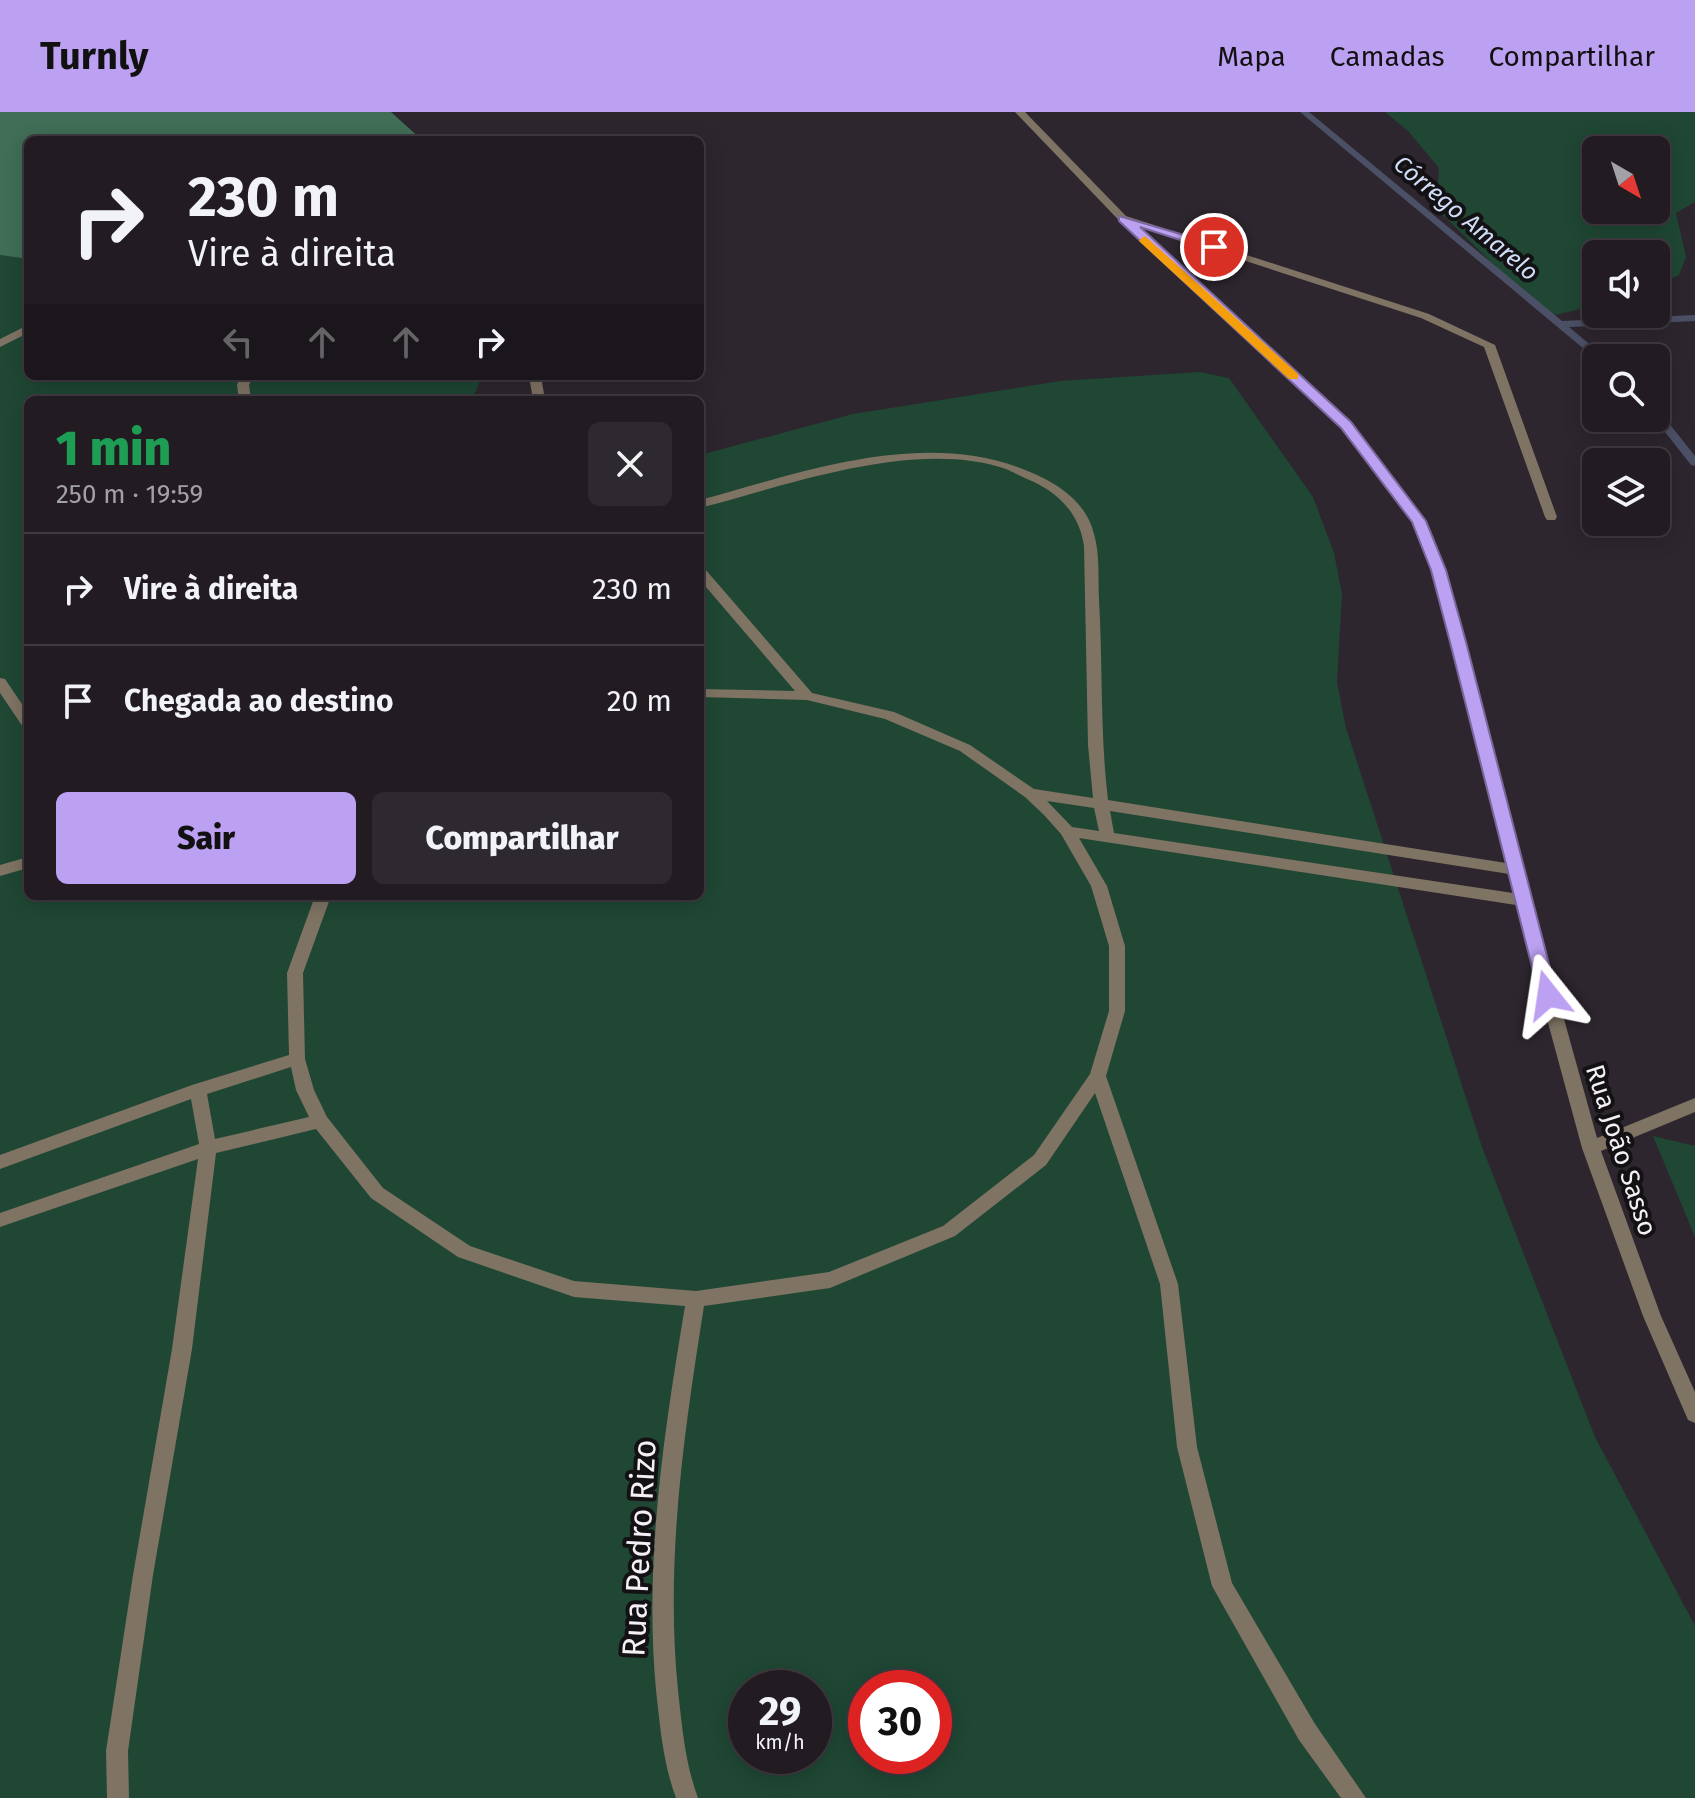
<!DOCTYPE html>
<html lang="pt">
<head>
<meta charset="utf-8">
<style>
	body { margin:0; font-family:"Fira Sans",sans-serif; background:#2e292f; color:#f1f3f6; height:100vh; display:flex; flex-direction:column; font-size:30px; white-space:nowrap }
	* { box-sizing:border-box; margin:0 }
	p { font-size:26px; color:#a2a1a5 }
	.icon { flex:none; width:44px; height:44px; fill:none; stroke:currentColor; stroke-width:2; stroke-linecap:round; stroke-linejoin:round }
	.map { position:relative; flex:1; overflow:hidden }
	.panel { position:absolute; left:24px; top:284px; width:680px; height:504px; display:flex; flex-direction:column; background:#221c22; border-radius:12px; box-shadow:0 4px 20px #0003,0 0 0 2px #3f3a40 }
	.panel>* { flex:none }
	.hud { position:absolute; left:24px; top:24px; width:680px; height:244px; border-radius:12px; box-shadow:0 4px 20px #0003,0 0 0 2px #3f3a40; background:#221c22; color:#f1f3f6; overflow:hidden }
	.needle { width:52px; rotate:141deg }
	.controls { position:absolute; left:1582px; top:24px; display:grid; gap:16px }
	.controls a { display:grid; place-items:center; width:88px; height:88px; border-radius:12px; background:#221c22; box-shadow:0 4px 20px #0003,0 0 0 2px #3f3a40; font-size:40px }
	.speed { position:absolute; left:728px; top:1558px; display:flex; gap:16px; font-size:40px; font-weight:700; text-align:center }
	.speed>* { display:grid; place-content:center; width:104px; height:104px; border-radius:50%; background:#221c22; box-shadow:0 4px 20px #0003,0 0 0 2px #3f3a40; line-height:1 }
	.speed small { font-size:20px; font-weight:400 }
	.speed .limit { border:12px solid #d22; background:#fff; color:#111 }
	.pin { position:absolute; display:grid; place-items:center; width:68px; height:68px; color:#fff; margin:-34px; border:4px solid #fff; border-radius:50%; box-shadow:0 2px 8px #0007 }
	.me { position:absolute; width:88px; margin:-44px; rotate:345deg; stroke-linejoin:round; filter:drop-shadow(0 0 6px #0008) }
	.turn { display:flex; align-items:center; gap:28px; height:168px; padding:0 32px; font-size:36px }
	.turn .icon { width:104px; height:104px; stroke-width:2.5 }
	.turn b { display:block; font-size:56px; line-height:68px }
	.lanes { display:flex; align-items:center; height:76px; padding:0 32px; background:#0003; justify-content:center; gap:40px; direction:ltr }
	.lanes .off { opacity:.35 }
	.round { display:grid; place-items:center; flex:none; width:84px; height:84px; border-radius:12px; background:#2e292f }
	.head { display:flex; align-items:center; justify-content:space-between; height:136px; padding:0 32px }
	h1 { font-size:48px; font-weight:800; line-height:60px; color:#1e9e55 }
	.action { display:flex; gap:16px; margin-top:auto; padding:16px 32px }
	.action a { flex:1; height:92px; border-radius:12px; background:#bca0f2; color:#111; font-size:32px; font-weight:800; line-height:92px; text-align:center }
	.action a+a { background:#2e292f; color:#f1f3f6 }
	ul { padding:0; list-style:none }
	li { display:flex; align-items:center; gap:24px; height:112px; padding:0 32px; border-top:2px solid #3f3a40 }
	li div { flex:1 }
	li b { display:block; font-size:30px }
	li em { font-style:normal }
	header { display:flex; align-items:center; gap:48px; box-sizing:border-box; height:112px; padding:0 40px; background:#bca0f2; color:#111 }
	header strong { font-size:38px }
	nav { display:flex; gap:44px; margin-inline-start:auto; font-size:28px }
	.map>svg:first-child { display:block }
</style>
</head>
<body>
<header>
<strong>Turnly</strong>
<nav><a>Mapa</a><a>Camadas</a><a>Compartilhar</a></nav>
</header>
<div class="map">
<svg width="1695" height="1686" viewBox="0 0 1695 1686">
	<rect width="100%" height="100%" fill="#2d262e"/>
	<path fill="#1f4734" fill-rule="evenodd" d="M 1385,0 L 1695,0 L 1695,90 L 1676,101 L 1686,145 L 1679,163 L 1656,174 L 1656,142 L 1596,142 L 1596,193 L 1547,205 L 1436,96 L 1439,56 L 1408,19 ZM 1596,38 L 1656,38 L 1656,98 L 1596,98 Z
		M 0,143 L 28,147 L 28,264 L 482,264 L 472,288 L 28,288 L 28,784 L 700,784 L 700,343 L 853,302 L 1060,269 L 1200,260 L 1229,266 L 1313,385 L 1334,441 L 1342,482 L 1337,570 L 1346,616 L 1482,1035 L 1595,1325 L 1695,1514 L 1695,1686 L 0,1686 ZM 746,1576 L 814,1576 L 814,1644 L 746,1644 ZM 866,1576 L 934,1576 L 934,1644 L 866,1644 Z
		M 1653,1024 L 1695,1034 L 1695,1125 Z"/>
	<path fill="#406e57" d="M 0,0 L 391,0 L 422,28 L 28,28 L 28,147 L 0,143 Z"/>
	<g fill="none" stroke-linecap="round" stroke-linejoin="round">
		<path fill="#4b5067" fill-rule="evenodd" d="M 1300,0 L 1309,0 L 1562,209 L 1695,203 L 1695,209 L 1569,215 L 1606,246 L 1596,247 Z
			M 1656,299 L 1660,300 L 1695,344 L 1695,354 L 1691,353 L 1654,306 L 1656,306 Z"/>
		<path fill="#7f7363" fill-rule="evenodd" d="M 1015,0 L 1025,0 L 1126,104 L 1429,202 L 1495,233 L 1557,405 L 1555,408 L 1547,408 L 1545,405 L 1484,235 L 1421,206 L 1135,113 L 1350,310 L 1425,409 L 1444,458 L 1465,530 L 1531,788 L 1597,1026 L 1695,986 L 1695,1000 L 1601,1039 L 1661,1204 L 1695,1280 L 1695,1311 L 1688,1308 L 1643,1204 L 1582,1036 L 1516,793 L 1079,726 L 1107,774 L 1125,834 L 1125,899 L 1106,964 L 1178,1172 L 1197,1335 L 1232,1471 L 1315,1612 L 1366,1686 L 1341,1686 L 1299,1628 L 1212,1474 L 1177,1335 L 1160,1172 L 1095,981 L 1046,1053 L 955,1124 L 830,1176 L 704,1194 C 684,1321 665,1449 678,1578 C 682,1614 685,1651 698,1686 L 676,1686 C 663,1651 660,1614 656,1578 C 644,1449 664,1321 685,1194 L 574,1185 L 458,1145 L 371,1086 L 316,1017 L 216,1041 L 192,1237 L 153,1463 L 128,1639 L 129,1686 L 107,1686 L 106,1639 L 133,1463 L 172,1237 L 198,1047 L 0,1115 L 0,1101 L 199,1032 L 191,987 L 0,1057 L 0,1043 L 192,973 L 289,943 L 287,861 L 315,784 L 331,784 L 303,861 L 305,947 L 314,978 L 327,1005 L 383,1076 L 470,1134 L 574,1169 L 696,1179 L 829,1160 L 943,1114 L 1034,1043 L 1090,962 L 1109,899 L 1109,834 L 1091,774 L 1061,722 L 1044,703 L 1025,685 L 960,639 L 885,607 L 807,588 L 700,585 L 700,577 L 795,579 L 700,468 L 700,456 L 705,457 L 812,581 L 894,600 L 970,633 L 1034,677 L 1093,686 L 1088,633 L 1084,434 C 1080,404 1061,383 1034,370 C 1024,366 1015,361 1006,357 C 916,326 788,373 700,396 L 700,388 C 807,359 930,313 1037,363 C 1063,375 1087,393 1094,422 C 1100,442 1098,467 1099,488 C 1103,555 1100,622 1108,688 L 1506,751 L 1451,530 L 1432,458 L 1413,409 L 1342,316 L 1132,122 ZM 1047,689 L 1094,696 L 1099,719 L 1072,715 ZM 1110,699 L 1509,762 L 1513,781 L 1114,721 ZM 291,955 L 296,978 L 309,1005 L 215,1027 L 207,982 Z
			M 28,213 L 28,221 L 0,235 L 0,227 Z
			M 241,264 L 253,264 L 249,273 L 251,288 L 239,288 L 237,273 Z
			M 529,264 L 541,264 L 545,288 L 533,288 Z
			M 0,566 L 5,567 L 28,601 L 28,617 L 23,615 L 0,581 Z
			M 28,745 L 28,756 L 0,764 L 0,753 Z"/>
	</g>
	<path fill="#bca0f2" stroke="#7a689d" stroke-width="2" d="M 1119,104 L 1218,133 L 1220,135 L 1214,139 L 1140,115 L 1351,310 L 1426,409 L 1446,458 L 1466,530 L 1557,883 L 1555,888 L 1548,890 L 1539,883 L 1450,530 L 1431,458 L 1412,410 L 1341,316 L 1119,109 Z"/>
	<path fill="#f59e0b" d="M 1145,124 L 1298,262 L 1298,267 L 1289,267 L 1140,130 L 1139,128 Z"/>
	<g text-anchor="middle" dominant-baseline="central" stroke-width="8" stroke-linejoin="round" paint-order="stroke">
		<g font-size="24" font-style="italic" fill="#d0ddf6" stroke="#141114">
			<text transform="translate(1466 106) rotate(40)">Córrego Amarelo</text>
		</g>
		<g font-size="26" fill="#f5f0f6" stroke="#141114">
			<text transform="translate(1621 1038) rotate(72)">Rua João Sasso</text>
		</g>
		<g font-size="32" fill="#f5f0f6" stroke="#141114">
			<text transform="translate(639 1436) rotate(-87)">Rua Pedro Rizo</text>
		</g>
	</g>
</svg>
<div class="controls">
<a><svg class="needle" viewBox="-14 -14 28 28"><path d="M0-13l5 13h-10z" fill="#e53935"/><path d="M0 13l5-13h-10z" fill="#a2a1a5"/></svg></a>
<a><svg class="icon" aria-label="sound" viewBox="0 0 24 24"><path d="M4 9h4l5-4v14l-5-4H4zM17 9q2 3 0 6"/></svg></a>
<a><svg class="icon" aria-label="search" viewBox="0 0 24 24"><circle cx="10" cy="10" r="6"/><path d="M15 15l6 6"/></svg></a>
<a><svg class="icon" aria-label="layers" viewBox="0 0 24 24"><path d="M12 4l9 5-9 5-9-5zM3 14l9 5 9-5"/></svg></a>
</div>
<div class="speed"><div>29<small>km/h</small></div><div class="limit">30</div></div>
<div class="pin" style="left:1214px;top:135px;background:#d93025"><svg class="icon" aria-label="arrive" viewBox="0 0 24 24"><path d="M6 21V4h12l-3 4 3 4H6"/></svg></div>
<svg class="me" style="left:1548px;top:883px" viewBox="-20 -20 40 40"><path d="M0-17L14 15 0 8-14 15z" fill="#bca0f2" stroke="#fff" stroke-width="4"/></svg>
<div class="hud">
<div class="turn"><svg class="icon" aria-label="right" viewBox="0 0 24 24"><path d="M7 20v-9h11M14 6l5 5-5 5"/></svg><div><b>230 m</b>Vire à direita</div></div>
<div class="lanes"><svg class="icon off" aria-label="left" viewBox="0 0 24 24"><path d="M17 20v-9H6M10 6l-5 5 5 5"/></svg><svg class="icon off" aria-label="ahead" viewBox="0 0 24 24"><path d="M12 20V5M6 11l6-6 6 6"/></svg><svg class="icon off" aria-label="ahead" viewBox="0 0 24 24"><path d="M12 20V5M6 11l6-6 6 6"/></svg><svg class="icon" aria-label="right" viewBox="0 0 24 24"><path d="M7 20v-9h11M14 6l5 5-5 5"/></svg></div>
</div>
<section class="panel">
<div class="head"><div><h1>1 min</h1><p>250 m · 19:59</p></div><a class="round"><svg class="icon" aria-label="close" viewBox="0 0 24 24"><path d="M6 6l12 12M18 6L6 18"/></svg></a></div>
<ul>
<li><svg class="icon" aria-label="right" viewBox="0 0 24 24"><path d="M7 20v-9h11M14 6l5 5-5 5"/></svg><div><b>Vire à direita</b></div><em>230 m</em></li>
<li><svg class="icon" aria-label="arrive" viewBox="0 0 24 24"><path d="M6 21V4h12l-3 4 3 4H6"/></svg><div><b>Chegada ao destino</b></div><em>20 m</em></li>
</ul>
<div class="action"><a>Sair</a><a>Compartilhar</a></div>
</section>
</div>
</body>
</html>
